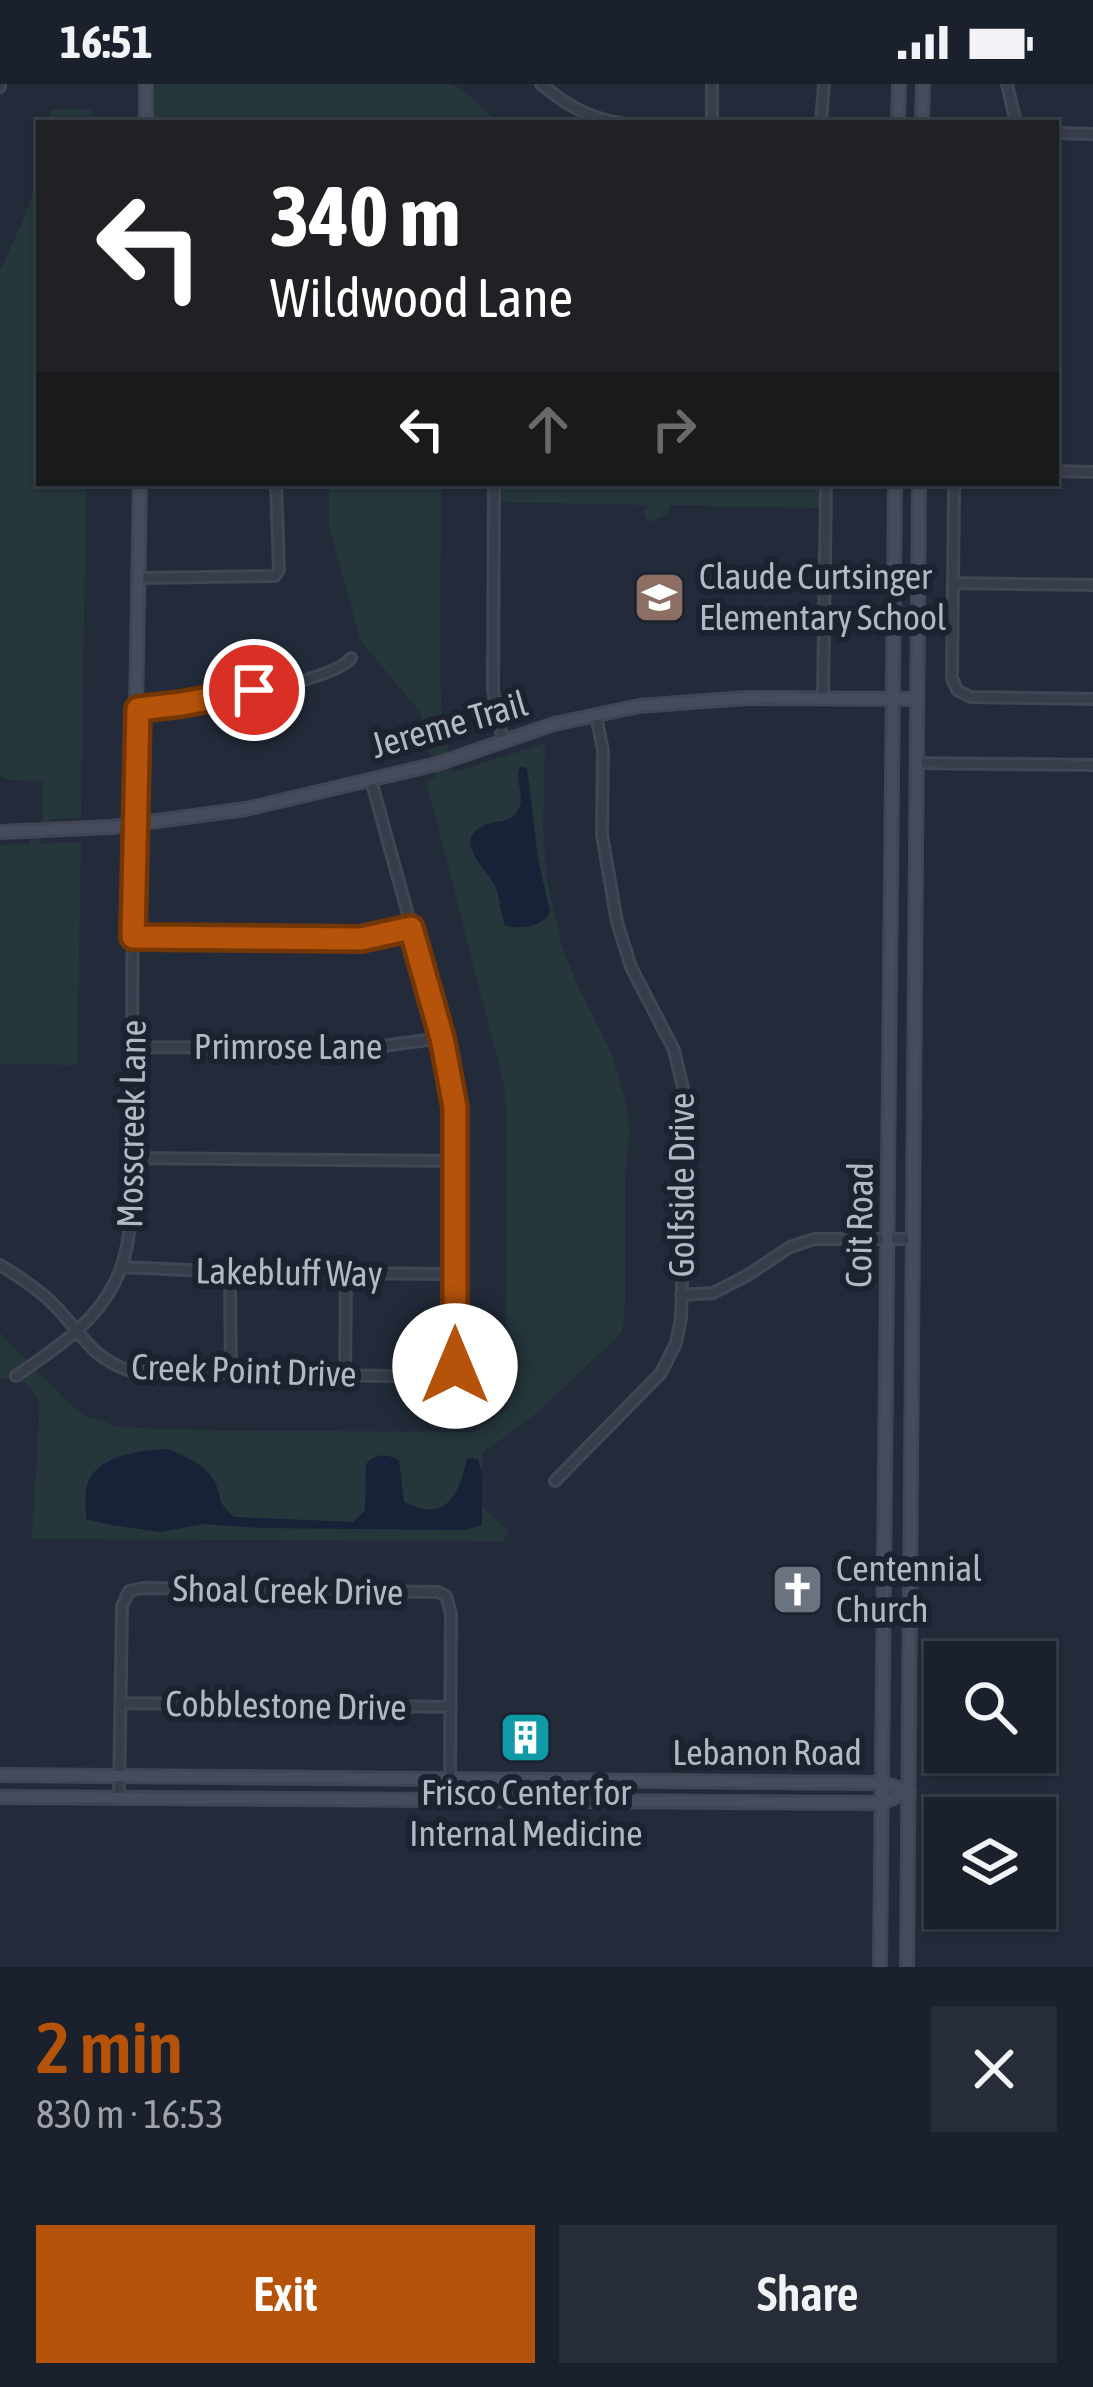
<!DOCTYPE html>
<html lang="en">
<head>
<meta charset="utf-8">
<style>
	body { margin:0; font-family:"Asap Condensed",sans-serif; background:#272d38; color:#f1f3f6; height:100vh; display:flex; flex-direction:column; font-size:45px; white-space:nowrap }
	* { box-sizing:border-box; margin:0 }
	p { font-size:39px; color:#9fa3a9 }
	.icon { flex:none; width:66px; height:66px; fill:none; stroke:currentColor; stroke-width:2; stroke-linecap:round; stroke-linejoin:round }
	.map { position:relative; height:1883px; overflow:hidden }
	.drawer { display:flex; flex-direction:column; background:#1a202c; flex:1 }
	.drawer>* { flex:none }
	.banner { position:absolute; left:36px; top:36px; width:1023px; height:366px; border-radius:0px; box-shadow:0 3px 9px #0004,0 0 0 3px #383e48; background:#202124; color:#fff; overflow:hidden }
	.tools { position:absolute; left:924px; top:1557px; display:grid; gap:24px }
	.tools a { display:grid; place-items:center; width:132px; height:132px; border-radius:0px; background:#1a202c; box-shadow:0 3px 9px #0004,0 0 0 3px #383e48; font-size:60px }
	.pin { position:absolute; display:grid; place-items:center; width:102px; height:102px; color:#fff; margin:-51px; border:6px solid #fff; border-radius:50%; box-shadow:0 3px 12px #0007 }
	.me { position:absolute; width:132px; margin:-66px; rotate:0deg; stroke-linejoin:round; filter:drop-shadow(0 0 9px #0008) }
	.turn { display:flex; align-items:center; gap:42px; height:252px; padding:0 36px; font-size:54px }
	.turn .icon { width:156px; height:156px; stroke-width:2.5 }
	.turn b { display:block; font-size:84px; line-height:102px }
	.lanes { display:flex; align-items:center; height:114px; padding:0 36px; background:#0003; justify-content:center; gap:60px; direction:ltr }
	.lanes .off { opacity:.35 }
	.round { display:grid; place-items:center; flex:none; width:126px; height:126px; border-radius:0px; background:#272d38 }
	.overview { display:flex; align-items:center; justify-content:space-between; height:204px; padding:0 36px }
	h1 { font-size:72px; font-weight:600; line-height:90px; color:#b45309 }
	.button { display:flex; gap:24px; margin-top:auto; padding:24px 36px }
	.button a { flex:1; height:138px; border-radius:0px; background:#b45309; color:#fff; font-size:48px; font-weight:600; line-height:138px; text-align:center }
	.button a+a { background:#272d38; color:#f1f3f6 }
	.status { display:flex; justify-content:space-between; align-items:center; height:84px; padding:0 60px; background:#1a202c; direction:ltr }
	.status svg { height:33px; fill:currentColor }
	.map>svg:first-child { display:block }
</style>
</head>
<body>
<div class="status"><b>16:51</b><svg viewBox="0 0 49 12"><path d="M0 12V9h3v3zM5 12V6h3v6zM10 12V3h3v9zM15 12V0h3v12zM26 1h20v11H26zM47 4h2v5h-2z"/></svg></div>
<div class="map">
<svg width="1093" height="1883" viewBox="0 0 1093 1883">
	<rect width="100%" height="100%" fill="#232b3a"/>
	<path fill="#25373b" d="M 155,0 L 449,0 C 469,7 483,24 497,39 L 154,39 L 153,27 L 134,39 L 49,39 L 51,26 L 91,26 L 93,34 L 134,35 L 153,14 Z
		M 39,91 L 39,399 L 86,399 L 81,734 L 51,735 L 39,760 L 81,758 L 77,981 L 0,980 L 0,761 L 29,760 L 43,734 L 43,697 L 10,696 L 0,692 L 0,186 L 23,137 Z
		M 329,399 L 441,399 L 440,589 L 442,632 L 453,689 L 545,659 L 543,745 L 547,795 L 561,860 L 577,900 L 611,969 L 627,1021 L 629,1049 L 625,1098 L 625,1220 L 622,1248 L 537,1329 L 482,1369 L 482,1422 L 509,1448 L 503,1457 L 32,1455 L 39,1337 L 38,1315 L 26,1299 L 0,1294 L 0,1249 L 68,1319 L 88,1333 L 120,1343 L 182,1346 L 474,1348 L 506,1326 L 507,1033 L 504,1000 L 426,697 L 435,693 L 420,628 L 360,556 L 329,441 Z
		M 501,399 L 821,399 L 820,424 L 670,421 L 667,431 L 648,438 L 643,429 L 650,421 L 501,418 Z"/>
	<path fill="#172137" d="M 520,683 L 527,684 L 538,775 L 550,828 C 543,843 519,846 505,841 C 501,829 500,816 496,804 C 489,787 451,757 483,742 C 494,736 509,740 517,728 C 527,713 514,697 520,683 Z
		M 167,1365 C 185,1372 206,1380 215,1399 C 225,1419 214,1414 234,1433 L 353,1438 L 365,1426 L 366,1380 C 377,1369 386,1370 399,1376 L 404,1418 C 446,1440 460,1410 467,1374 L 478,1375 L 482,1390 L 482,1441 L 464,1446 L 259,1444 L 204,1440 L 160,1448 L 111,1441 L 86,1435 C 86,1422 84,1408 89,1396 C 101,1371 142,1366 167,1365 Z"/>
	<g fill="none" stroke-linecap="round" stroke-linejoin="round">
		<defs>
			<path id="street" d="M 541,0 C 565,20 588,34 620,39
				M 712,0 L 712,39
				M 1007,0 L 1016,39
				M 0,3 L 0,0
				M 821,39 L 824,0
				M 1056,49 L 1093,50
				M 1056,387 L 1093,388
				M 494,399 L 493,607 L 503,658
				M 957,399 L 954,405 L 952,594 L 957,606 L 971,613 L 1093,615
				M 139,494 L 275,492 L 279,486 L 276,399
				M 953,499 L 1093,501
				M 823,614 L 826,399
				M 138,625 C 179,620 328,602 351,574
				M 917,679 L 1093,681
				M 133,853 L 361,855 L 411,845
				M 133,963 L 368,964 L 442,954
				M 132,1074 L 456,1077
				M 0,1181 C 20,1193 40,1206 56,1223 C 83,1251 91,1274 131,1287 L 440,1293 L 453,1287 L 455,1277 L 455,1023 L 442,954 L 371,696
				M 122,1183 L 230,1188 L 456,1190
				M 230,1188 L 231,1289
				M 681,1211 L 713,1209 L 748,1191 L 790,1163 L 814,1155 L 912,1155
				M 345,1290 L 346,1189
				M 16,1292 C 54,1265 94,1241 115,1198 C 140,1149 130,1072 131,1017 C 133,925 132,833 134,741
				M 555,1397 L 661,1289 L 676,1259 L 681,1234 L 686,1051 L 683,1004 L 674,966 L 631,883 L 617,838 L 602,751 L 603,667 L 596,631
				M 120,1619 L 451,1623
				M 119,1714 L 122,1522 L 129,1507 L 143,1504 L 438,1508 L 446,1512 L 451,1530 L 450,1695"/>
			<path id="secondary" d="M 146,39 L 146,0
				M 898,39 L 899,0
				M 922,39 L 923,0
				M 134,741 L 140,399
				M 0,748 L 112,743 L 246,725 L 437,680 L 554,640 L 639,622 L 746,614 L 917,615
				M 0,1691 L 882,1699 L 909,1707
				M 0,1713 L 882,1719 L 909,1707
				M 880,1883 L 895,399
				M 907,1883 L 919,399"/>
		</defs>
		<use href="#street" stroke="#404653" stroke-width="14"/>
		<use href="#secondary" stroke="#404653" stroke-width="16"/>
		<use href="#street" stroke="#373d4a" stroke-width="8"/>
		<use href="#secondary" stroke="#454c5d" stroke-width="10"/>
	</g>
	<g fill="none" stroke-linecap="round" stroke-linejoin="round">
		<defs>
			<path id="route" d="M 254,606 L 182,620 L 138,625 L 133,853 L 361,855 L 411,844 L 442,954 L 455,1023 L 455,1282"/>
		</defs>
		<use href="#route" stroke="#753606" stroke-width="30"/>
		<use href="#route" stroke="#b45309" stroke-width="21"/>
	</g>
	<defs>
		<symbol id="school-square" viewBox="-11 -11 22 22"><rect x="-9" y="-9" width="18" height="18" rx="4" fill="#8d6e63" stroke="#1c222f"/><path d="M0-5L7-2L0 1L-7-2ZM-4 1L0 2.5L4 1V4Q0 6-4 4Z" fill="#fff"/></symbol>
		<symbol id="church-square" viewBox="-11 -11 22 22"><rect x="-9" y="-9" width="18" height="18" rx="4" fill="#6b7280" stroke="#1c222f"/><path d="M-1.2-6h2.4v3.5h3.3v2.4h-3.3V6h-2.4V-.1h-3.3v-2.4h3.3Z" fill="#fff"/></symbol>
		<symbol id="building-square" viewBox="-11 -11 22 22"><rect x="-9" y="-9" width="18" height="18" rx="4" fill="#0f9aa8" stroke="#1c222f"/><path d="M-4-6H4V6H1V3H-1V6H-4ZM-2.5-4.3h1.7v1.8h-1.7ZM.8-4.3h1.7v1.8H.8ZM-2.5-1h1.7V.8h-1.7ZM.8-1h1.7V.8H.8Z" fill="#fff"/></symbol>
	</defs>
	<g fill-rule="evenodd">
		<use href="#school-square" x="630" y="484" width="59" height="59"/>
		<use href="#church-square" x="768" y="1476" width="59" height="59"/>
		<use href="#building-square" x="496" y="1624" width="59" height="59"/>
	</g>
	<g text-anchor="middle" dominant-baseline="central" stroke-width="12" stroke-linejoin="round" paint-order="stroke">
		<g font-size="36" fill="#b2b8c6" stroke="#1c222f" text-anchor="start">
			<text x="699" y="492">Claude Curtsinger<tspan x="699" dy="41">Elementary School</tspan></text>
			<text x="836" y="1484">Centennial<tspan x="836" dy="41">Church</tspan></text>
			<text x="526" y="1708" text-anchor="middle">Frisco Center for<tspan x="526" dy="41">Internal Medicine</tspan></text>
		</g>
		<g font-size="36" fill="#b2b8c6" stroke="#1c222f">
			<text transform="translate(449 640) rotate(-16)">Jereme Trail</text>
			<text x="288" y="962">Primrose Lane</text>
			<text transform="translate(131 1040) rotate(-89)">Mosscreek Lane</text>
			<text transform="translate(681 1101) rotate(-90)">Golfside Drive</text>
			<text transform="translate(859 1141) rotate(-89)">Coit Road</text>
			<text transform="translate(289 1188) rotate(1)">Lakebluff Way</text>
			<text transform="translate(244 1286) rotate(2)">Creek Point Drive</text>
			<text transform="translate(288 1506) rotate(1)">Shoal Creek Drive</text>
			<text transform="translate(286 1621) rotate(1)">Cobblestone Drive</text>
			<text x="767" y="1668">Lebanon Road</text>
		</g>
	</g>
</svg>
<div class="tools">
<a><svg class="icon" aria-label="search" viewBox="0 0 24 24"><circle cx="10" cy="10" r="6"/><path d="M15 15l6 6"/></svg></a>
<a><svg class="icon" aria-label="layers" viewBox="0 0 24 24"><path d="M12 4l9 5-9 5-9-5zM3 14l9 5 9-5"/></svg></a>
</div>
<div class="pin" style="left:254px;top:606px;background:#d93025"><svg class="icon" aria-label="arrive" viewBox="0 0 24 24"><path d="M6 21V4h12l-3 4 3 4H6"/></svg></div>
<svg class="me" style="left:455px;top:1282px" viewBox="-20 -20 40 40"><circle r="19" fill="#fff"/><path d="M0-13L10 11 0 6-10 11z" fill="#b45309"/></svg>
<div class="banner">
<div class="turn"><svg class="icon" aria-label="left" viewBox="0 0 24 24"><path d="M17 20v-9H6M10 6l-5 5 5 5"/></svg><div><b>340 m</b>Wildwood Lane</div></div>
<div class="lanes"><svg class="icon" aria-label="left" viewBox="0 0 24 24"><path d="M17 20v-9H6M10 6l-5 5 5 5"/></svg><svg class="icon off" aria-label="ahead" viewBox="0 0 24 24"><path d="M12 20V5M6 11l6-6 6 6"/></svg><svg class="icon off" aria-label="right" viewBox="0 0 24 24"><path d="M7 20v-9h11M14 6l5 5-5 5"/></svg></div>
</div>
</div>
<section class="drawer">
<div class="overview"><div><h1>2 min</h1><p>830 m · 16:53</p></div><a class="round"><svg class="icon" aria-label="close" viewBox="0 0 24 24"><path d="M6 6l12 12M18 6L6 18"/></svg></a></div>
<div class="button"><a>Exit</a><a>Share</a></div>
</section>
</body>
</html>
